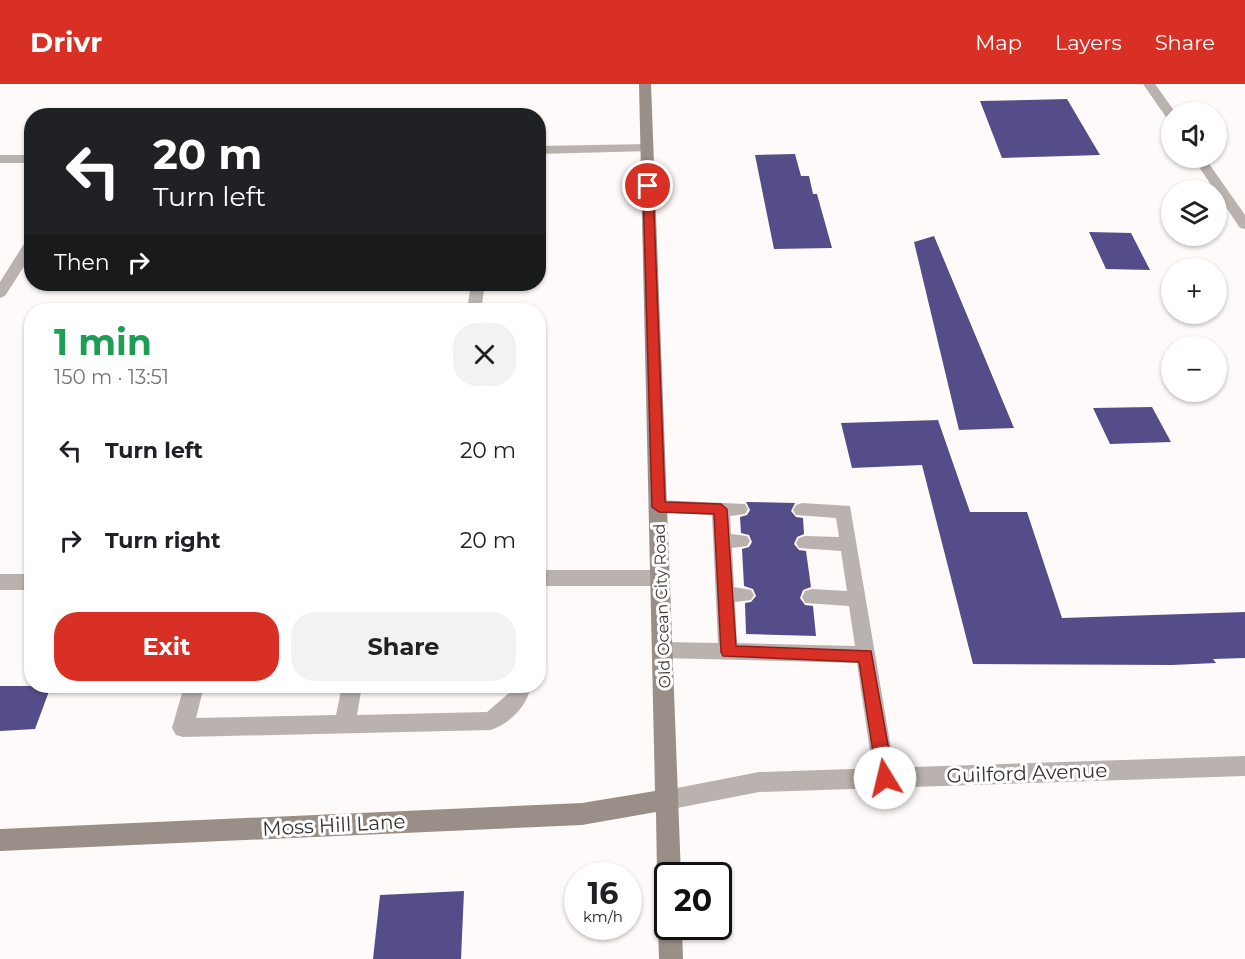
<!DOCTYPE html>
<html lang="en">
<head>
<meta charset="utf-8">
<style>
	body { margin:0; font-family:Montserrat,sans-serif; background:#f2f2f2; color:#202124; height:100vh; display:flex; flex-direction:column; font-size:22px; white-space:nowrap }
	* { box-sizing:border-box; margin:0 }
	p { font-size:20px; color:#757577 }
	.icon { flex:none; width:33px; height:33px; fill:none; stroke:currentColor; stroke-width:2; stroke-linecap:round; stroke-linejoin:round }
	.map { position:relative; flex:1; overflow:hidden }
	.panel { position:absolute; left:24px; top:219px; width:522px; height:390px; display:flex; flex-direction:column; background:#fff; border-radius:24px; box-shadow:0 2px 4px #0004 }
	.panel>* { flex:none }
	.guide { position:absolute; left:24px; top:24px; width:522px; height:183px; border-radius:24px; box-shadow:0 2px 4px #0004; background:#202124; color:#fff; overflow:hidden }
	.fabs { position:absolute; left:1161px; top:18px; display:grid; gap:12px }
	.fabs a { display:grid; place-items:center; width:66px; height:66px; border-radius:50%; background:#fff; box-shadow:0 2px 4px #0004; font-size:30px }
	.speed { position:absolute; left:564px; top:778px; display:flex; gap:12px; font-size:30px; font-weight:700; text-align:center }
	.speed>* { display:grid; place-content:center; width:78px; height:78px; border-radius:50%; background:#fff; box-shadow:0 2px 4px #0004; line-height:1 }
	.speed small { font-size:15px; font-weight:400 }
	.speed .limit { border:3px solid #111; border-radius:9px; background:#fff; color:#111 }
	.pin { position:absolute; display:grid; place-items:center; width:51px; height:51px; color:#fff; margin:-26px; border:3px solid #fff; border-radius:50%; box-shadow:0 2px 6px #0007 }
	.me { position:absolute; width:66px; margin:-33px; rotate:351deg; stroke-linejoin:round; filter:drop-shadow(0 0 4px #0008) }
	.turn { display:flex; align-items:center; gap:21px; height:126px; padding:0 30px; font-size:27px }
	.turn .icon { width:78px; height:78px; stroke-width:2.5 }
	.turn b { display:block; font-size:42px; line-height:51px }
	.then { display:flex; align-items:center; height:57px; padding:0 30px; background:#0003; gap:12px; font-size:22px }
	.round { display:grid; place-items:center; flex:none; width:63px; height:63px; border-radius:24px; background:#f2f2f2 }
	.head { display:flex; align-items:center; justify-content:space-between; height:102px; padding:0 30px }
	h1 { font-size:36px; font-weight:700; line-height:45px; color:#1e9e55 }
	.primary-button { display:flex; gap:12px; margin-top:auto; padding:12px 30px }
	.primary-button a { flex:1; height:69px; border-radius:24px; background:#d93025; color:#fff; font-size:24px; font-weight:700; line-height:69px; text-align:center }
	.primary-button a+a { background:#f2f2f2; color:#202124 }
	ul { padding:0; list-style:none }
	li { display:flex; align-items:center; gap:18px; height:90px; padding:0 30px }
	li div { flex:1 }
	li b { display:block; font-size:22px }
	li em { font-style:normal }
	header { display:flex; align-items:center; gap:36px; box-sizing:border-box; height:84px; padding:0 30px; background:#d93025; color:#fff }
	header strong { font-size:28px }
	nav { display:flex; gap:33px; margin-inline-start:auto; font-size:21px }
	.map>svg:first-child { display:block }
</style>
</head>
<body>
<header>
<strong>Drivr</strong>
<nav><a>Map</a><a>Layers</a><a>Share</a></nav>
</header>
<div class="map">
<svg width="1245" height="875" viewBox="0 0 1245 875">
	<rect width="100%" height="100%" fill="#fefaf9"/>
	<path fill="#554d89" d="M 1067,15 L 1100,71 L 1002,74 L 980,17 Z
		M 795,70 L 801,92 L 809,92 L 813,110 L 817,110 L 832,164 L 774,165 L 755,71 Z
		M 1089,148 L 1131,149 L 1150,186 L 1106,185 Z
		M 934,152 L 1014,344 L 959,346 L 914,158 Z
		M 1152,323 L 1171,358 L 1110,360 L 1093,324 Z
		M 938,336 L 970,428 L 1027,428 L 1062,534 L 1245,528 L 1245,574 L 1213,575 L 1216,579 L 1172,581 L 973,580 L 922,381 L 852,384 L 841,339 Z
		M 746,418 L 795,419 L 791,427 L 796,433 L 803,434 L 804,450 L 797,453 L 794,460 L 799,466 L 806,467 L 811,503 L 803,506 L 800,514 L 805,521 L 813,522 L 816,552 L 746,550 L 745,519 L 751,518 L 756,512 L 753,505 L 744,502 L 742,465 L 749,463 L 752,458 L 749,451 L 741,449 L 740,433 L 747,431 L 750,426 Z
		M 0,602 L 51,602 L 35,645 L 0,647 Z
		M 464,807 L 461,875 L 373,875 L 380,811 Z"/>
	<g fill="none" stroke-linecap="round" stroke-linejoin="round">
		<path fill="#bab2ae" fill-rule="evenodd" d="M 647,60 L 653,64 L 651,67 L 538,70 L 538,62 Z
			M 0,71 L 32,71 L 32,79 L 0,79 Z
			M 32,154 L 32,170 L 5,212 L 0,214 L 0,198 L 27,155 Z
			M 471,200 L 485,200 L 481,226 L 467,226 Z
			M 659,416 L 745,420 L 748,425 L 745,430 L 730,432 L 731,450 L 747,452 L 750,457 L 747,462 L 732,464 L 734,503 L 751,506 L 754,511 L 751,516 L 735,518 L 737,559 L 855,562 L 849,522 L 805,519 L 802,513 L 805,507 L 812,505 L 847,507 L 841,467 L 799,464 L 796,459 L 799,454 L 805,452 L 839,453 L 836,434 L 796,431 L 793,426 L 796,421 L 802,419 L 850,422 L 896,694 L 893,701 L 885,704 L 877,701 L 874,694 L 857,579 L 663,574 L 656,572 L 653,566 L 656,560 L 663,558 L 718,559 L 712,431 L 653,428 L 650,423 L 653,418 Z
			M 538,486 L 661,486 L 668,489 L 670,494 L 668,499 L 661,502 L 538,502 Z
			M 0,490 L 32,490 L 32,506 L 0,506 Z
			M 184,602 L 204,602 L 196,634 L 336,631 L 342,602 L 362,602 L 357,631 L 487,628 L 509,609 L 510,602 L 530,602 C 529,621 509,640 491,646 L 183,653 L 176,651 L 172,644 Z"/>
		<path fill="#bab2ae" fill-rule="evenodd" d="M 1143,0 L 1155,0 L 1175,28 L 1172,28 L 1172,36 L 1168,36 Z
			M 1193,74 L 1205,74 L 1245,131 L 1245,145 L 1240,144 Z
			M 1245,672 L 1245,692 L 759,708 L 667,726 L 659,723 L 656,716 L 659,709 L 667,706 L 759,688 Z"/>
		<path fill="#9a8e88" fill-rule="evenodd" d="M 639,0 L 651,0 L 681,792 L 668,792 L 668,803 L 661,800 L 657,792 L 656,728 L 582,741 L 0,767 L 0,745 L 582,719 L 655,707 Z
			M 668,832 L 668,843 L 682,843 L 683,875 L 659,875 L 658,843 L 661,834 Z"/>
	</g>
	<path fill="#d93025" stroke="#8d1f18" stroke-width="1.5" d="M 648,99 L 653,102 L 665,418 L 721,420 L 727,425 L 736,562 L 871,567 L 894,694 L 891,699 L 885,702 L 879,699 L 877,694 L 859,578 L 723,572 L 721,568 L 714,430 L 659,428 L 652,423 L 643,102 Z"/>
	<g text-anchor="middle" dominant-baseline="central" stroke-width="6" stroke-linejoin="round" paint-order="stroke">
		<g font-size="16" fill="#3a3230" stroke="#fff">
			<text transform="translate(662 522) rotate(-92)">Old Ocean City Road</text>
		</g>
		<g font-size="20" fill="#3a3230" stroke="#fff">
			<text transform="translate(1027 689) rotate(-2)">Guilford Avenue</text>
			<text transform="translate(334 741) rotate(-3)">Moss Hill Lane</text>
		</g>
	</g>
</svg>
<div class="fabs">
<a><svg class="icon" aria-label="sound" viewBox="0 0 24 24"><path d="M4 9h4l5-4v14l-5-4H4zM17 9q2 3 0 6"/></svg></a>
<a><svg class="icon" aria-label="layers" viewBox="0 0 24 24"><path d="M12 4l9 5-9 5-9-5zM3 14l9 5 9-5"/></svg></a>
<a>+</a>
<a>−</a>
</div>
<div class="speed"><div>16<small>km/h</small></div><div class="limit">20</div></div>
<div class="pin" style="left:648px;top:102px;background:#d93025"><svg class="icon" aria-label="arrive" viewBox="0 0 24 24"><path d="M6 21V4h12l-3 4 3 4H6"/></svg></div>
<svg class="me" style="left:885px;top:694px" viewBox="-20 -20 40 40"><circle r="19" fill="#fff"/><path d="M0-13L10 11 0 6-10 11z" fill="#d93025"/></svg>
<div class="guide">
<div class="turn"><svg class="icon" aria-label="left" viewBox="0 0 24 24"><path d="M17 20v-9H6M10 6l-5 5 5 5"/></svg><div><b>20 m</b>Turn left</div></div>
<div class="then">Then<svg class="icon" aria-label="right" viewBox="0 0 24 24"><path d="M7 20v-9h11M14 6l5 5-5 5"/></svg></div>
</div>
<section class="panel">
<div class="head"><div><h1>1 min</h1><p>150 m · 13:51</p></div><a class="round"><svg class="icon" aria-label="close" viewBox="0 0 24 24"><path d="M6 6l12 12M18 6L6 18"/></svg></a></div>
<ul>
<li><svg class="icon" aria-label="left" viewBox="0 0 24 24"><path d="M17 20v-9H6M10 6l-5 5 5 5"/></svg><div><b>Turn left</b></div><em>20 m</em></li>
<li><svg class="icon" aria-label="right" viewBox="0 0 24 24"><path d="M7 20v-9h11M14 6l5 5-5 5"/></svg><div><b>Turn right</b></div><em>20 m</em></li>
</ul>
<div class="primary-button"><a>Exit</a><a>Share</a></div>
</section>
</div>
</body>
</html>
